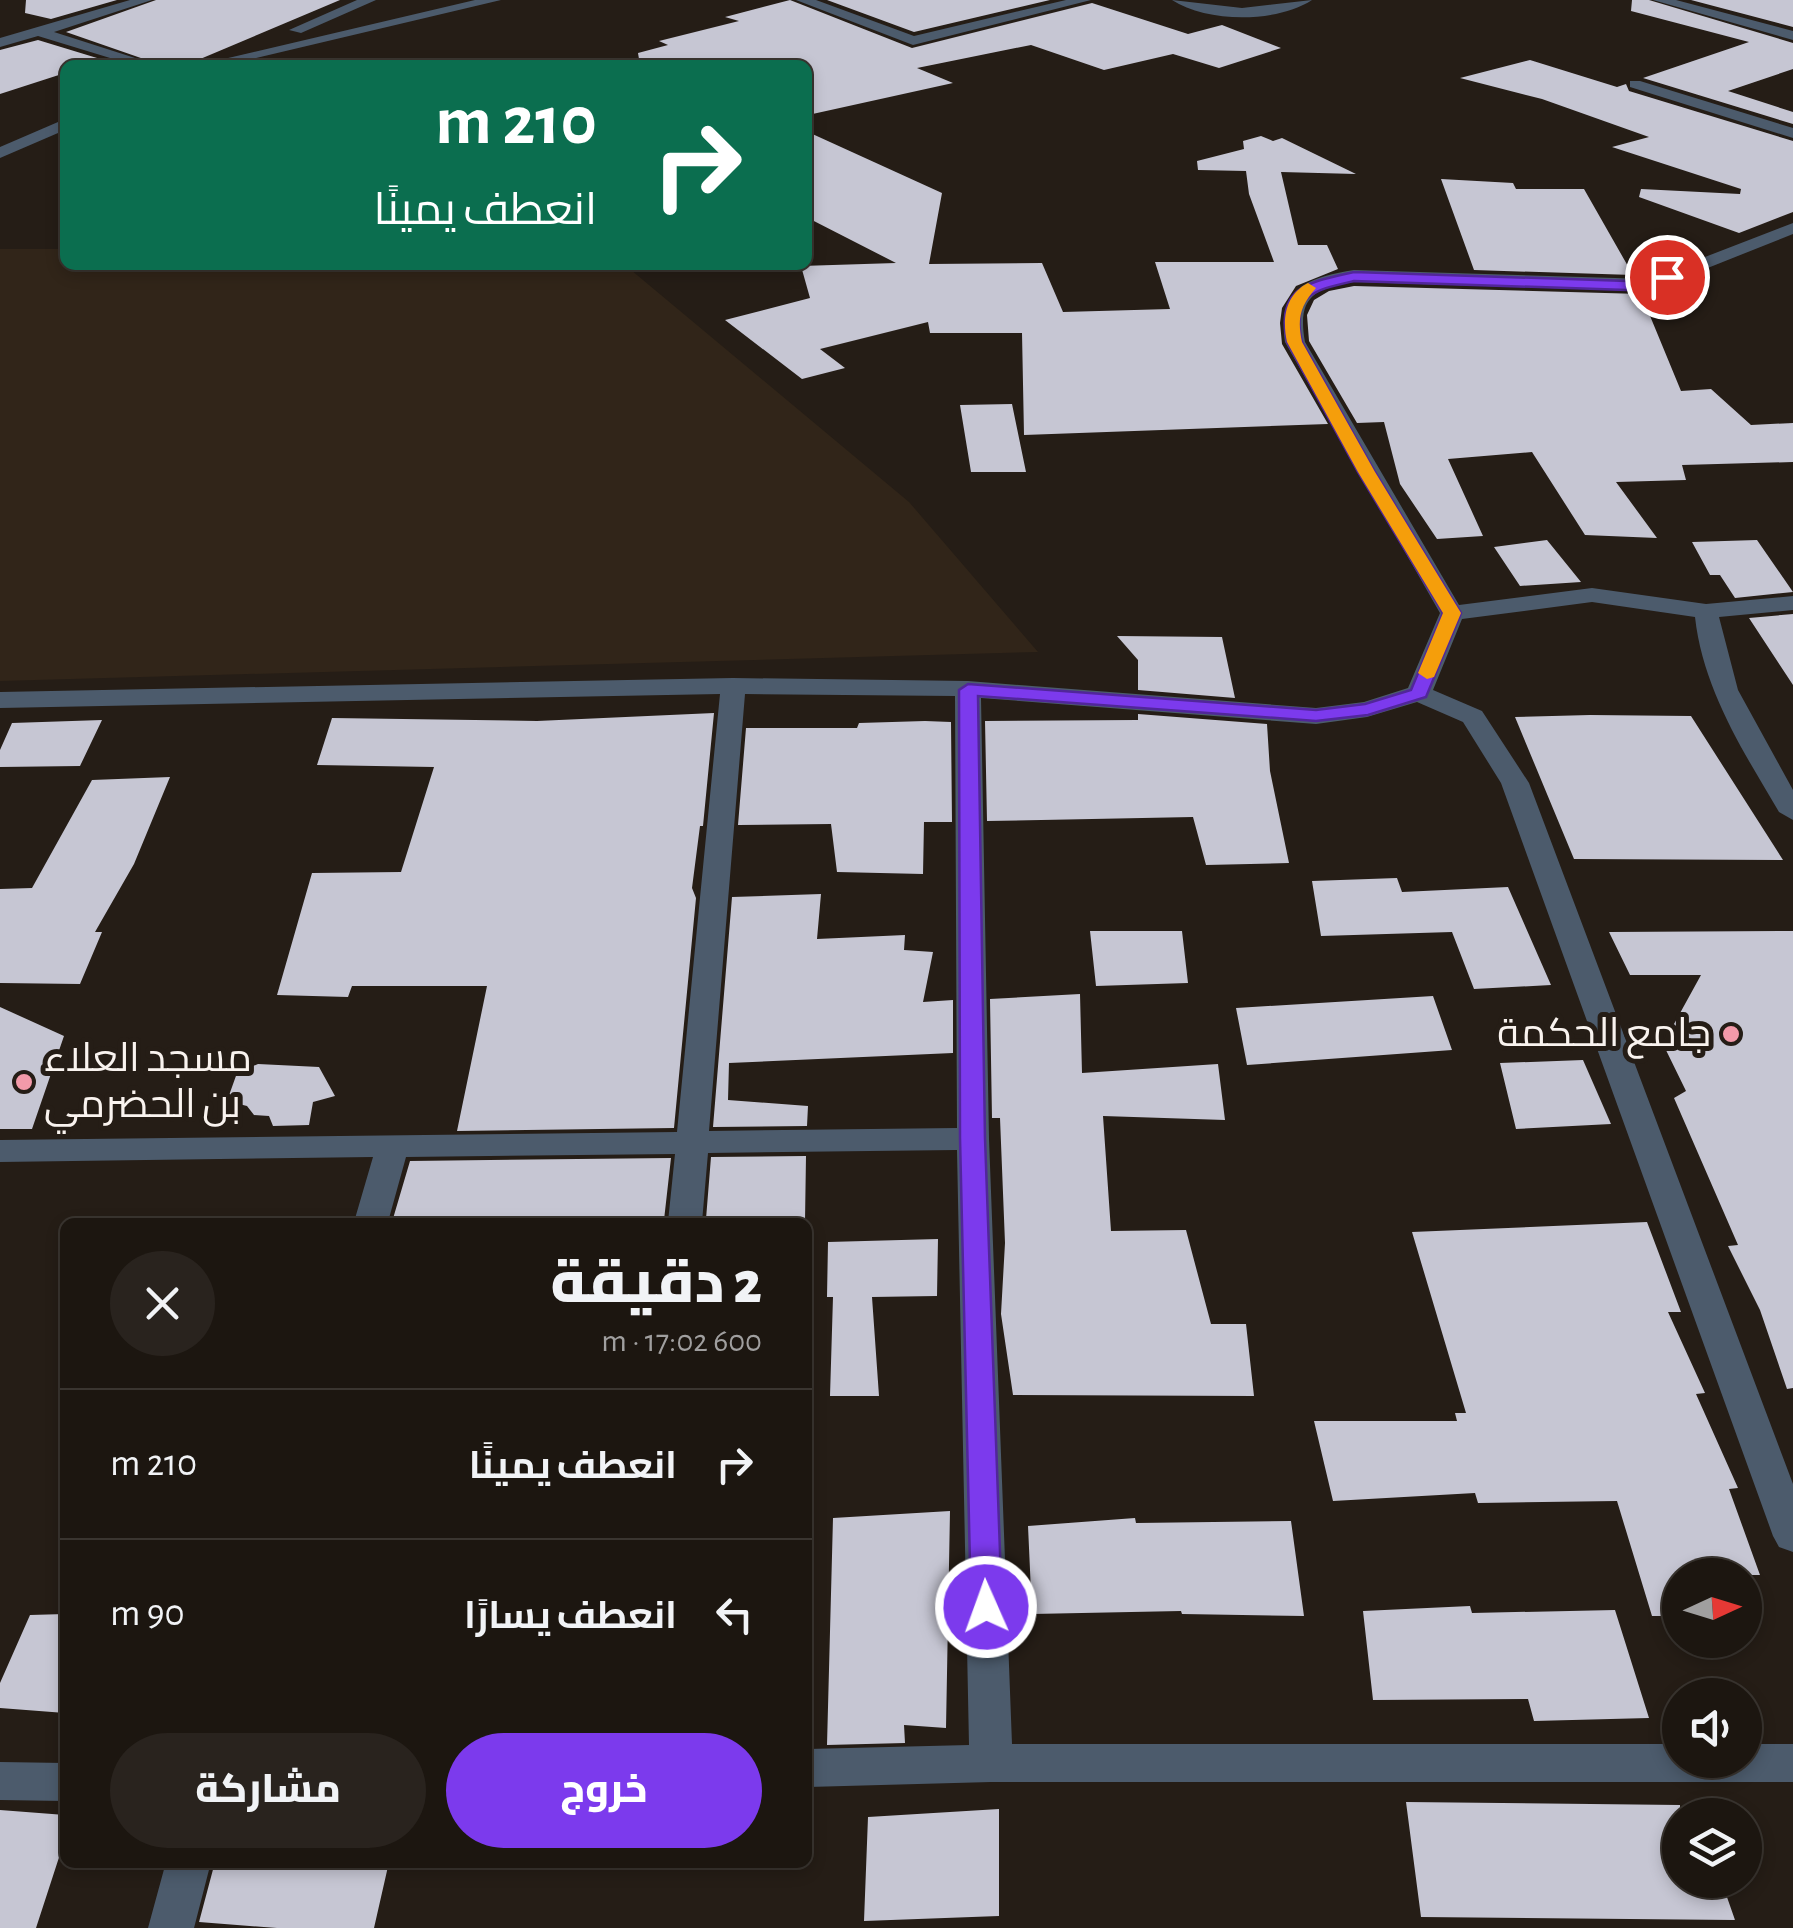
<!DOCTYPE html>
<html lang="ar">
<head>
<meta charset="utf-8">
<style>
	body { margin:0; font-family:"Alegreya Sans",Cairo,sans-serif; background:#29231e; color:#f1f3f6; direction:rtl; height:100vh; display:flex; flex-direction:column; font-size:38px; white-space:nowrap }
	* { box-sizing:border-box; margin:0 }
	p { font-size:32px; color:#a09f9f }
	.icon { flex:none; width:55px; height:55px; fill:none; stroke:currentColor; stroke-width:2; stroke-linecap:round; stroke-linejoin:round }
	.map { position:relative; flex:1; overflow:hidden; direction:ltr }
	.sheet { position:absolute; left:60px; top:1218px; width:752px; height:650px; display:flex; flex-direction:column; background:#1c1610; border-radius:15px; box-shadow:0 5px 15px #0003,0 0 0 2px #3a3530; direction:rtl }
	.sheet>* { flex:none }
	.banner { position:absolute; left:60px; top:60px; width:752px; height:210px; border-radius:15px; box-shadow:0 5px 15px #0003,0 0 0 2px #3a3530; direction:rtl; background:#0b6e4f; color:#fff; overflow:hidden }
	.needle { width:65px; rotate:86deg }
	.fabs { position:absolute; left:1662px; top:1558px; display:grid; gap:20px }
	.fabs a { display:grid; place-items:center; width:100px; height:100px; border-radius:50%; background:#1c1610; box-shadow:0 5px 15px #0003,0 0 0 2px #3a3530; font-size:50px }
	.pin { position:absolute; display:grid; place-items:center; width:85px; height:85px; color:#fff; margin:-42px; border:5px solid #fff; border-radius:50%; box-shadow:0 2px 10px #0007 }
	.me { position:absolute; width:110px; margin:-55px; rotate:358deg; stroke-linejoin:round; filter:drop-shadow(0 0 8px #0008) }
	.turn { display:flex; align-items:center; gap:35px; height:210px; padding:0 50px; font-size:45px }
	.turn .icon { width:130px; height:130px; stroke-width:2.5 }
	.turn b { display:block; font-size:70px; line-height:85px }
	.round { display:grid; place-items:center; flex:none; width:105px; height:105px; border-radius:52px; background:#29231e }
	.headline { display:flex; align-items:center; justify-content:space-between; height:170px; padding:0 50px }
	h1 { font-size:60px; font-weight:800; line-height:75px }
	.primary-button { display:flex; gap:20px; margin-top:auto; padding:20px 50px }
	.primary-button a { flex:1; height:115px; border-radius:60px; background:#7c3aed; color:#fff; font-size:40px; font-weight:800; line-height:115px; text-align:center }
	.primary-button a+a { background:#29231e; color:#f1f3f6 }
	ul { padding:0; list-style:none }
	li { display:flex; align-items:center; gap:30px; height:150px; padding:0 50px; border-top:2px solid #3a3530 }
	li div { flex:1 }
	li b { display:block; font-size:38px }
	li em { font-style:normal }
	.map>svg:first-child { display:block }
</style>
</head>
<body>
<div class="map">
<svg width="1793" height="1928" viewBox="0 0 1793 1928">
	<rect width="100%" height="100%" fill="#251d16"/>
	<path fill="#312519" d="M 0,249 L 65,249 L 65,265 L 625,265 L 909,502 L 1038,652 L 0,681 Z"/>
	<path fill="#c6c6d3" d="M 26,0 L 117,0 L 51,19 L 25,13 Z
		M 156,0 L 340,0 L 186,65 L 161,65 L 66,32 Z
		M 790,0 L 912,48 L 1092,3 L 1188,34 L 1222,25 L 1281,48 L 1219,68 L 1173,54 L 1104,70 L 1031,45 L 917,68 L 953,83 L 808,115 L 808,65 L 640,65 L 638,53 L 668,45 L 659,41 L 739,21 L 725,17 Z
		M 827,0 L 1050,0 L 914,32 Z
		M 1632,0 L 1649,0 L 1793,43 L 1793,69 L 1728,91 L 1793,112 L 1793,124 L 1643,78 L 1749,42 L 1631,11 Z
		M 1691,0 L 1793,0 L 1793,27 Z
		M 38,40 L 120,65 L 65,65 L 65,73 L 0,94 L 0,50 Z
		M 1530,60 L 1617,87 L 1626,84 L 1629,91 L 1793,141 L 1793,212 L 1739,233 L 1639,197 L 1641,189 L 1740,194 L 1741,189 L 1612,147 L 1649,137 L 1542,99 L 1460,78 Z
		M 808,132 L 942,193 L 929,264 L 1042,263 L 1063,312 L 1170,309 L 1155,262 L 1274,262 L 1249,194 L 1246,171 L 1198,170 L 1197,161 L 1244,149 L 1243,141 L 1261,136 L 1273,141 L 1282,138 L 1356,174 L 1281,172 L 1298,245 L 1327,245 L 1338,269 L 1296,286 L 1282,308 L 1280,323 L 1282,344 L 1328,424 L 1024,435 L 1022,333 L 930,333 L 928,322 L 820,349 L 845,368 L 802,379 L 725,320 L 810,298 L 801,266 L 896,263 L 808,218 Z
		M 1441,179 L 1513,183 L 1516,189 L 1584,189 L 1633,275 L 1474,270 Z
		M 1354,286 L 1641,294 L 1681,391 L 1711,389 L 1751,425 L 1793,423 L 1793,462 L 1682,465 L 1686,480 L 1616,482 L 1657,538 L 1585,535 L 1532,452 L 1448,459 L 1483,536 L 1437,539 L 1400,484 L 1384,422 L 1357,423 L 1309,341 L 1307,315 L 1314,300 L 1329,291 Z
		M 1012,404 L 1026,472 L 971,472 L 960,405 Z
		M 1547,540 L 1581,582 L 1520,586 L 1494,547 Z
		M 1757,540 L 1793,592 L 1735,598 L 1720,575 L 1710,575 L 1692,542 Z
		M 1793,614 L 1793,685 L 1749,618 Z
		M 1117,636 L 1222,637 L 1235,698 L 1138,690 L 1138,660 Z
		M 714,713 L 703,826 L 700,826 L 692,888 L 696,898 L 674,1128 L 457,1131 L 487,986 L 352,986 L 348,997 L 277,995 L 312,873 L 401,872 L 434,767 L 317,765 L 332,718 L 537,721 Z
		M 1138,714 L 1267,724 L 1270,771 L 1289,863 L 1206,865 L 1193,817 L 987,821 L 985,721 L 1138,720 Z
		M 1590,715 L 1691,716 L 1783,860 L 1574,859 L 1515,717 Z
		M 102,720 L 80,766 L 0,767 L 0,750 L 12,723 Z
		M 925,721 L 951,722 L 952,822 L 924,822 L 923,874 L 837,872 L 831,824 L 738,825 L 746,728 L 857,728 L 859,723 Z
		M 170,777 L 134,864 L 95,932 L 102,932 L 80,984 L 0,983 L 0,889 L 32,888 L 92,780 Z
		M 1397,878 L 1402,892 L 1508,887 L 1551,985 L 1474,989 L 1452,932 L 1321,936 L 1312,881 Z
		M 821,894 L 817,939 L 905,935 L 904,950 L 933,952 L 923,1002 L 953,1000 L 953,1053 L 729,1063 L 728,1100 L 808,1106 L 807,1126 L 713,1127 L 732,897 Z
		M 1090,931 L 1182,931 L 1188,983 L 1096,986 Z
		M 1793,931 L 1793,1388 L 1787,1389 L 1760,1310 L 1728,1246 L 1738,1245 L 1674,1098 L 1686,1091 L 1663,1044 L 1701,975 L 1630,975 L 1609,932 Z
		M 1080,994 L 1082,1073 L 1218,1064 L 1225,1120 L 1103,1116 L 1111,1231 L 1186,1230 L 1211,1324 L 1246,1324 L 1254,1396 L 1013,1395 L 1001,1314 L 1005,1243 L 1000,1118 L 992,1118 L 990,999 Z
		M 1433,996 L 1452,1050 L 1247,1065 L 1236,1008 Z
		M 0,1007 L 64,1036 L 32,1129 L 0,1129 Z
		M 1583,1060 L 1611,1124 L 1516,1129 L 1500,1063 Z
		M 258,1064 L 319,1067 L 335,1096 L 313,1102 L 309,1125 L 273,1126 L 269,1116 L 254,1115 L 247,1106 L 227,1101 L 237,1073 Z
		M 806,1156 L 805,1221 L 706,1219 L 711,1157 Z
		M 671,1158 L 664,1220 L 392,1222 L 410,1161 Z
		M 1647,1222 L 1681,1312 L 1668,1312 L 1705,1393 L 1696,1394 L 1738,1488 L 1729,1489 L 1760,1575 L 1680,1575 L 1680,1616 L 1652,1616 L 1617,1501 L 1478,1503 L 1475,1493 L 1333,1501 L 1314,1421 L 1457,1421 L 1455,1413 L 1466,1413 L 1412,1232 Z
		M 938,1239 L 937,1296 L 872,1297 L 879,1396 L 830,1396 L 833,1297 L 827,1297 L 828,1242 Z
		M 950,1511 L 946,1728 L 904,1725 L 905,1743 L 827,1745 L 833,1518 Z
		M 1135,1518 L 1136,1523 L 1291,1521 L 1304,1616 L 1182,1614 L 1181,1611 L 1032,1614 L 1028,1526 Z
		M 1470,1606 L 1472,1613 L 1615,1610 L 1649,1718 L 1534,1721 L 1528,1699 L 1373,1700 L 1363,1611 Z
		M 65,1614 L 65,1713 L 0,1708 L 0,1683 L 30,1615 Z
		M 1406,1802 L 1680,1805 L 1680,1880 L 1721,1880 L 1735,1920 L 1421,1917 Z
		M 999,1809 L 999,1916 L 864,1921 L 868,1817 Z
		M 0,1810 L 65,1815 L 65,1839 L 36,1928 L 0,1928 Z
		M 215,1862 L 389,1862 L 374,1928 L 277,1928 L 199,1922 Z"/>
	<g fill="none" stroke-linecap="round" stroke-linejoin="round">
		<path fill="#4c5b6c" fill-rule="evenodd" d="M 130,0 L 152,0 L 54,32 L 157,65 L 133,65 L 38,36 L 0,47 L 0,38 Z
			M 357,0 L 376,0 L 301,33 L 289,30 Z
			M 475,0 L 501,0 L 226,65 L 211,62 Z
			M 796,0 L 816,0 L 914,36 L 1066,0 L 1091,0 L 913,45 Z
			M 1172,0 L 1242,8 L 1312,0 C 1277,23 1207,23 1172,0 Z
			M 1653,0 L 1676,0 L 1793,31 L 1793,40 Z
			M 1630,81 L 1640,81 L 1793,128 L 1793,138 L 1630,87 Z
			M 65,119 L 65,130 L 0,158 L 0,147 Z
			M 1793,223 L 1793,234 L 1650,291 L 1354,282 C 1313,288 1297,298 1305,342 L 1459,605 L 1592,588 L 1706,604 L 1793,596 L 1793,610 L 1719,617 L 1738,690 L 1793,790 L 1793,820 L 1779,812 C 1743,751 1703,689 1695,617 L 1592,602 L 1462,619 L 1433,690 L 1482,711 L 1529,783 L 1793,1484 L 1793,1552 L 1779,1547 L 1773,1536 L 1501,783 L 1463,722 L 1417,702 L 1367,717 L 1316,724 L 981,698 L 989,1139 L 1012,1744 L 1680,1744 L 1680,1760 L 1745,1760 L 1745,1744 L 1793,1744 L 1793,1782 L 991,1782 L 808,1787 L 808,1749 L 969,1745 L 957,1150 L 708,1153 L 702,1222 L 668,1222 L 675,1154 L 406,1157 L 388,1222 L 354,1222 L 373,1157 L 0,1162 L 0,1140 L 677,1132 L 720,694 L 0,708 L 0,692 L 733,678 L 968,681 L 1316,708 L 1364,702 L 1408,688 L 1440,613 L 1285,342 C 1277,288 1307,278 1354,270 L 1648,279 ZM 745,694 L 955,696 L 957,1128 L 709,1131 Z
			M 0,1762 L 65,1763 L 65,1801 L 0,1800 Z
			M 166,1862 L 211,1862 L 194,1928 L 148,1928 Z"/>
	</g>
	<path fill="#7c3aed" stroke="#51269a" stroke-width="2.5" d="M 1354,272 L 1627,281 L 1647,281 L 1667,273 L 1674,277 L 1655,288 L 1627,290 L 1354,281 C 1314,290 1291,294 1302,342 L 1375,472 L 1461,613 L 1426,697 L 1368,715 L 1316,721 L 978,696 L 985,1138 L 1002,1607 L 997,1616 L 986,1620 L 975,1616 L 971,1607 L 960,1138 L 959,690 L 968,684 L 1316,710 L 1365,704 L 1411,690 L 1443,613 L 1358,472 L 1287,342 C 1275,286 1310,282 1354,272 Z"/>
	<path fill="#f59e0b" d="M 1308,283 L 1316,288 C 1300,306 1297,319 1302,342 L 1375,472 L 1461,613 L 1434,677 L 1427,679 L 1418,673 L 1443,613 L 1358,472 L 1287,342 C 1282,319 1285,295 1308,283 Z"/>
	<g fill="#f39aa9" stroke="#251d16" stroke-width="4">
		<circle cx="1731" cy="1034" r="10"/>
		<circle cx="24" cy="1082" r="10"/>
	</g>
	<g text-anchor="middle" dominant-baseline="central" stroke-width="10" stroke-linejoin="round" paint-order="stroke">
		<g font-size="40" fill="#f9f3ef" stroke="#251d16" text-anchor="end">
			<text x="1711" y="1034">جامع الحكمة</text>
			<text x="44" y="1059" text-anchor="start">مسجد العلاء<tspan x="44" dy="46">بن الحضرمي</tspan></text>
		</g>
	</g>
</svg>
<div class="fabs">
<a><svg class="needle" viewBox="-14 -14 28 28"><path d="M0-13l5 13h-10z" fill="#e53935"/><path d="M0 13l5-13h-10z" fill="#a09f9f"/></svg></a>
<a><svg class="icon" aria-label="sound" viewBox="0 0 24 24"><path d="M4 9h4l5-4v14l-5-4H4zM17 9q2 3 0 6"/></svg></a>
<a><svg class="icon" aria-label="layers" viewBox="0 0 24 24"><path d="M12 4l9 5-9 5-9-5zM3 14l9 5 9-5"/></svg></a>
</div>
<div class="pin" style="left:1667px;top:277px;background:#d93025"><svg class="icon" aria-label="arrive" viewBox="0 0 24 24"><path d="M6 21V4h12l-3 4 3 4H6"/></svg></div>
<svg class="me" style="left:986px;top:1607px" viewBox="-20 -20 40 40"><circle r="17" fill="#7c3aed" stroke="#fff" stroke-width="3"/><path d="M0-11L8 9 0 5-8 9z" fill="#fff"/></svg>
<div class="banner">
<div class="turn"><svg class="icon" aria-label="right" viewBox="0 0 24 24"><path d="M7 20v-9h11M14 6l5 5-5 5"/></svg><div><b>210 m</b>انعطف يمينًا</div></div>
</div>
<section class="sheet">
<div class="headline"><div><h1>2 دقيقة</h1><p>600 m · 17:02</p></div><a class="round"><svg class="icon" aria-label="close" viewBox="0 0 24 24"><path d="M6 6l12 12M18 6L6 18"/></svg></a></div>
<ul>
<li><svg class="icon" aria-label="right" viewBox="0 0 24 24"><path d="M7 20v-9h11M14 6l5 5-5 5"/></svg><div><b>انعطف يمينًا</b></div><em>210 m</em></li>
<li><svg class="icon" aria-label="left" viewBox="0 0 24 24"><path d="M17 20v-9H6M10 6l-5 5 5 5"/></svg><div><b>انعطف يسارًا</b></div><em>90 m</em></li>
</ul>
<div class="primary-button"><a>خروج</a><a>مشاركة</a></div>
</section>
</div>
</body>
</html>
